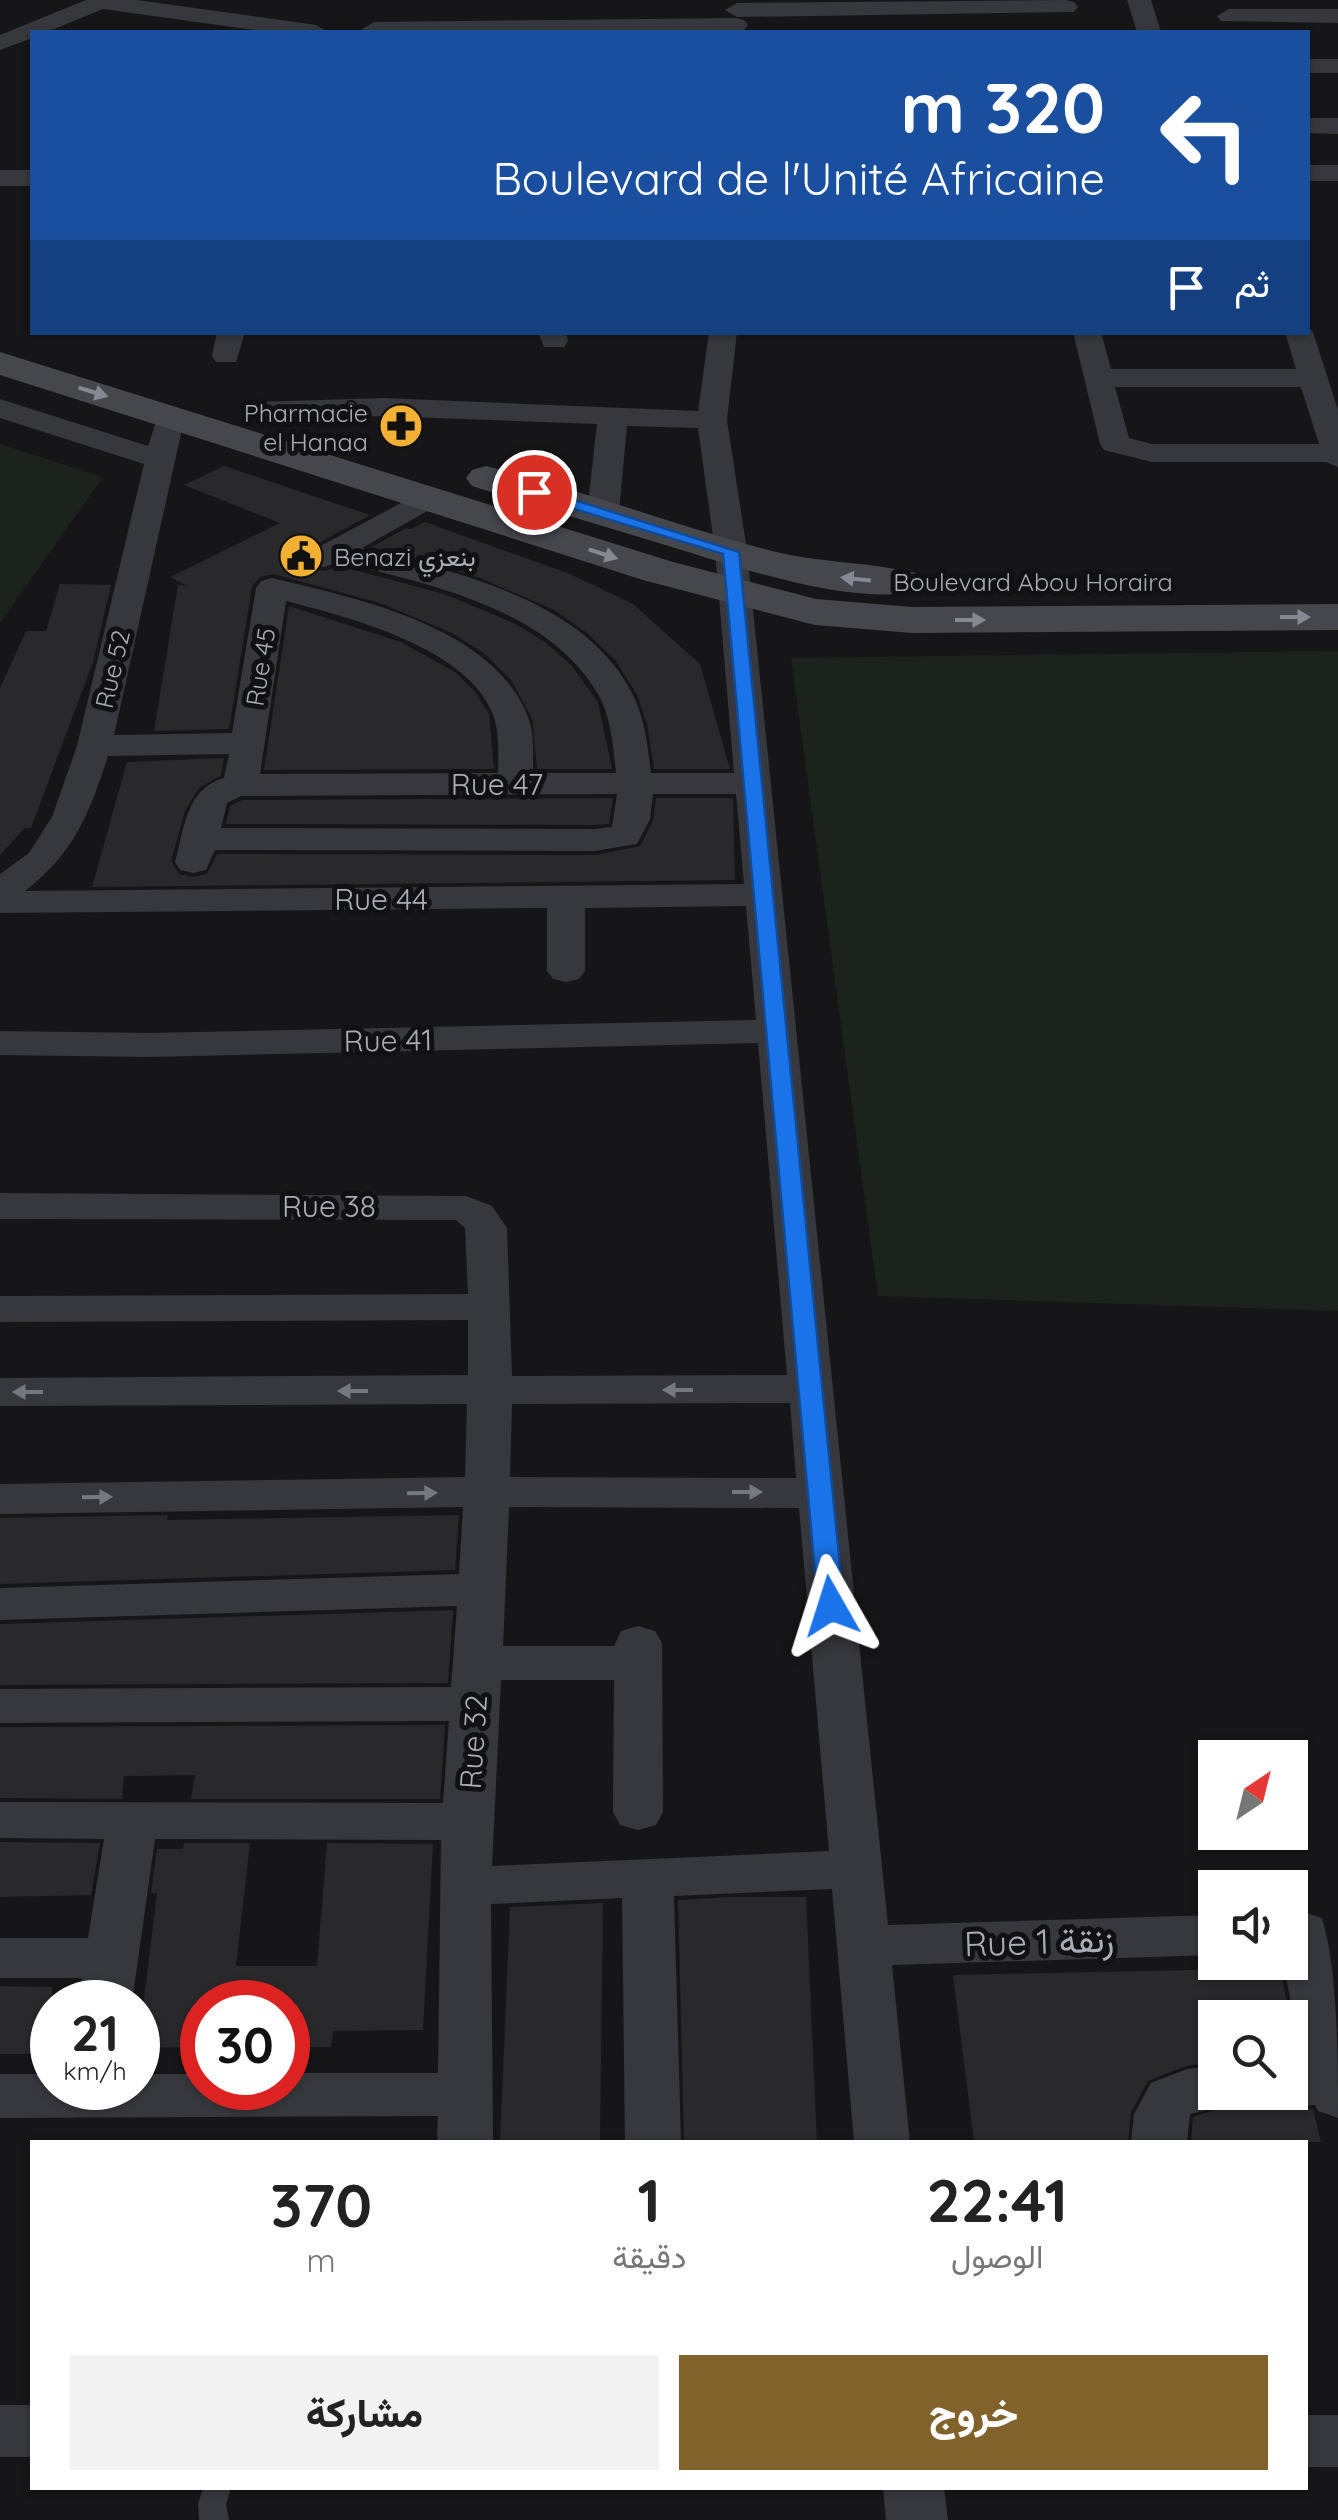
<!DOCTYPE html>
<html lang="ar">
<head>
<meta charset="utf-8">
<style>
	body { margin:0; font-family:Quicksand,Vazirmatn,sans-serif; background:#f2f2f2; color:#222; direction:rtl; height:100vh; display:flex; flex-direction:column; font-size:38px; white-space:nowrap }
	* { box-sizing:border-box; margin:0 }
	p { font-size:32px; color:#767676 }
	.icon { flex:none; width:55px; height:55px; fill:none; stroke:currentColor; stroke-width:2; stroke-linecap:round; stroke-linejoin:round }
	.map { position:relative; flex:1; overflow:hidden; direction:ltr }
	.sheet { position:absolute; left:30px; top:2140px; width:1278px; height:350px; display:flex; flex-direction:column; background:#fff; border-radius:0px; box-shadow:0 2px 8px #0004; direction:rtl }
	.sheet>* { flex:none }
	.guide { position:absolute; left:30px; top:30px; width:1280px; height:305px; border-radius:0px; box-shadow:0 2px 8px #0004; direction:rtl; background:#1a4fa0; color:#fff; overflow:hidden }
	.needle { width:65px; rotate:35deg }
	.controls { position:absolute; left:1198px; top:1740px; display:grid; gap:20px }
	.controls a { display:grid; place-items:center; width:110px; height:110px; border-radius:0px; background:#fff; box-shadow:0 2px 8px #0004; font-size:50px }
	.speed { position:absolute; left:30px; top:1980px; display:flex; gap:20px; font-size:50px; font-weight:700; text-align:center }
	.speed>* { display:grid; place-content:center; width:130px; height:130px; border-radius:50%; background:#fff; box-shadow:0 2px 8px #0004; line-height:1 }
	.speed small { font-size:25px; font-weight:400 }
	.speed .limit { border:15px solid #d22; background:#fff; color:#111 }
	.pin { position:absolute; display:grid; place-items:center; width:85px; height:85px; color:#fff; margin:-42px; border:5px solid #fff; border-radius:50%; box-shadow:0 2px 10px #0007 }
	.me { position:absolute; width:110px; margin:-55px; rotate:354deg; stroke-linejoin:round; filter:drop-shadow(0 0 8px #0008) }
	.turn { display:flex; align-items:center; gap:35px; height:210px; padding:0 40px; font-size:45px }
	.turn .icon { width:130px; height:130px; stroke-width:2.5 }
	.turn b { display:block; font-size:70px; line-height:85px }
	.then { display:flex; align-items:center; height:95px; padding:0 40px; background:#0003; gap:20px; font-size:38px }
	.eta { display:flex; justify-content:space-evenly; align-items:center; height:170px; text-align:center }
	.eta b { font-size:60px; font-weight:800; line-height:70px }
	.cta { display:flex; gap:20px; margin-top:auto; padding:20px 40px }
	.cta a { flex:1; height:115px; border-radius:0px; background:#80622a; color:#fff; font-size:40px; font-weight:800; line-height:115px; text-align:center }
	.cta a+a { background:#f2f2f2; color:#222 }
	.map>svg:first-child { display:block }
</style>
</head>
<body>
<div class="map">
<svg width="1338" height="2520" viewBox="0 0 1338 2520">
	<rect width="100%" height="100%" fill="#161618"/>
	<path fill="#1c231d" d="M 0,444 L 103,477 L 0,623 Z
		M 1338,651 L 1338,1311 L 878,1296 L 791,658 Z"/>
	<path fill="#29292c" d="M 224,466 L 370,515 L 310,548 L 304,557 L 312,568 L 325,571 L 339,566 L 444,594 L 514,623 L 545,642 L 571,665 L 598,702 L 612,769 L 537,769 L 532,718 L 511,680 L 485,654 L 452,633 L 380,603 L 273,574 L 260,577 L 252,587 L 229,729 L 154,731 L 178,585 L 187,586 L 170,577 L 280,523 L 184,485 Z
		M 425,522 L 570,574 L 633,604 L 700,664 L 730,769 L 654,769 L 647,724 L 637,695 L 616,661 L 587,633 L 554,610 L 478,577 L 372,547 L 406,528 L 411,529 Z
		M 60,584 L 111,585 L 93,662 L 31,828 L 25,828 L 0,855 L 0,688 L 26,631 L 46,631 Z
		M 289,606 L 401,642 L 455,672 L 475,692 L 489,714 L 494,769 L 264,770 Z
		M 224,758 L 221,775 L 199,788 L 185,811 L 171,861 L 179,874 L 192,877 L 207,874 L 217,854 L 596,855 L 640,846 L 653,821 L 656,798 L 733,798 L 735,880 L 92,887 L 127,762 Z
		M 613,798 L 609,824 L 595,825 L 226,824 L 230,806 L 242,800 Z
		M 168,1515 L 167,1520 L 459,1515 L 455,1570 L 0,1584 L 0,1518 Z
		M 453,1610 L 448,1683 L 0,1685 L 0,1624 Z
		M 445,1725 L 440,1799 L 191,1799 L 195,1775 L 124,1776 L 122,1799 L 0,1798 L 0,1727 Z
		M 0,1842 L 100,1843 L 91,1895 L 0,1897 Z
		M 184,1843 L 250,1843 L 236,1966 L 317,1966 L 327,1843 L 433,1844 L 423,2030 L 333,2031 L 331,2047 L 288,2047 L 288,2002 L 202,2002 L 202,2047 L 138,2048 L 157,1893 L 151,1893 L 157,1849 L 183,1849 Z
		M 729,1897 L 806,1897 L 817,2142 L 684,2142 L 678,1900 Z
		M 603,1903 L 600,2142 L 500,2142 L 510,1907 Z
		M 1280,1968 L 1290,2018 L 1215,2018 L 1215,2062 L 1186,2066 L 1148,2081 L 1131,2112 L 1128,2142 L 974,2142 L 953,1975 Z
		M 0,1986 L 52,1987 L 52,2054 L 0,2054 Z
		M 1239,2102 L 1268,2102 L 1289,2110 L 1313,2109 L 1321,2142 L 1191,2142 L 1193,2117 Z"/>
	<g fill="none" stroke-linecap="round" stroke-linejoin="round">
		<path fill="#37383d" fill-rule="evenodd" d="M 203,2488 L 231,2488 L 226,2504 L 229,2520 L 199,2520 L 198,2504 Z"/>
		<path fill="#37383d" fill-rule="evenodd" d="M 86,0 L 137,0 L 316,25 L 328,32 L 269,32 L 103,9 L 47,32 L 32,32 L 32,38 L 0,50 L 0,35 Z
			M 1065,0 L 1074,2 L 1078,7 L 1074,12 L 737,17 L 725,10 L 737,3 Z
			M 1127,0 L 1151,0 L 1161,32 L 1137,32 Z
			M 1229,9 L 1338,9 L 1338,23 L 1221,21 L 1217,16 Z
			M 736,18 L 744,20 L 748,25 L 744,30 L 365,32 L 362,29 L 374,22 Z
			M 1308,59 L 1338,59 L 1338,73 L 1308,73 Z
			M 1308,118 L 1338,118 L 1338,134 L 1308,133 Z
			M 1308,165 L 1338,165 L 1338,181 L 1308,181 Z
			M 0,170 L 32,170 L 32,186 L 0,186 Z
			M 1308,326 L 1313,332 L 1338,410 L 1338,467 L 1326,462 L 1152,462 L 1104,450 L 1100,444 L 1073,332 L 1101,332 L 1111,369 L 1296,369 L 1285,332 L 1308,332 ZM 1115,387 L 1301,387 L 1319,444 L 1152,444 L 1129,438 Z
			M 217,332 L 245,332 L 236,362 L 216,362 L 212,356 Z
			M 538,332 L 566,332 L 568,341 L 564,347 L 544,347 Z
			M 709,332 L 737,332 L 727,420 L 747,551 L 888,1925 L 1215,1915 L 1215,1955 L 892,1965 L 910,2142 L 854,2142 L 832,1889 L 674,1896 L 681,2142 L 625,2142 L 622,1898 L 491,1904 L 493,2142 L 437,2142 L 438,2116 L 0,2118 L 0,2074 L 52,2074 L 52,2088 L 138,2088 L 138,2074 L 202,2074 L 202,2088 L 288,2088 L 288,2073 L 438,2073 L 441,1840 L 155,1839 L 132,2002 L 78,2002 L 82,1978 L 0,1978 L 0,1938 L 88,1938 L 104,1839 L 0,1838 L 0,1802 L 443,1803 L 449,1721 L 0,1723 L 0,1689 L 451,1687 L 457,1606 L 0,1620 L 0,1588 L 459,1574 L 463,1507 L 0,1514 L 0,1484 L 465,1477 L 467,1404 L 0,1406 L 0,1378 L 468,1375 L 468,1320 L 0,1322 L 0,1296 L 468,1294 L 465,1228 L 456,1220 L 0,1219 L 0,1193 L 466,1196 L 492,1206 L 507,1228 L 512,1376 L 787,1375 L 758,1043 L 149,1057 L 0,1055 L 0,1031 L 149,1033 L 756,1020 L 746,906 L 585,908 L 585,971 L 579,979 L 566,982 L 553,979 L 547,971 L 547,908 L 0,913 L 0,874 L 29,853 L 52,817 L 77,746 L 144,464 L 0,418 L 0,399 L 148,446 L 160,410 L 180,410 L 185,416 L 114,735 L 232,733 L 256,588 L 261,581 L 272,578 C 355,598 488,625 526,712 C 535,731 533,753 533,773 L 616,773 C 613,746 611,714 596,691 C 546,608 426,583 339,562 L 324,567 L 313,564 L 308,557 L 313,550 L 427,489 L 438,491 L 442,498 L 438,505 L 362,548 C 456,572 588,600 634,697 C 645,721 648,747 651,773 L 734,773 L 715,551 L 698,428 L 627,426 L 619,512 L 614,519 L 592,519 L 587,512 L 597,424 L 384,416 L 257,420 L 247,417 L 242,411 L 247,405 L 257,402 L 384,398 L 698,411 ZM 286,601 C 348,617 465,647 492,712 C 500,731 498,753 498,773 L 260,774 ZM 229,754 L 224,778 C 186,788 184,830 175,862 L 180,870 L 193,873 L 206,870 L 215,850 L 595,851 L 637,844 L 650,819 L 653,794 L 736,794 L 744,884 L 25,891 C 75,852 89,814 108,756 ZM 617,794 L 612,827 L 595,829 L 221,828 L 227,803 L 241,796 ZM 790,1403 L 796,1478 L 510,1477 L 512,1404 ZM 509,1507 L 799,1508 L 829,1851 L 492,1866 L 501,1680 L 614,1680 L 613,1812 L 620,1825 L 638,1830 L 656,1825 L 663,1812 L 662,1643 L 655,1631 L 638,1626 L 621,1631 L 614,1646 L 503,1646 Z
			M 1303,1912 L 1322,1918 C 1338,1970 1338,2059 1338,2118 L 1318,2111 L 1315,2105 L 1290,2106 L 1271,2100 L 1266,2092 L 1290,2092 L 1290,2064 L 1303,2063 L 1283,1962 L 1290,1962 L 1290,1916 Z
			M 1215,2066 L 1215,2092 L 1240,2092 L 1234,2103 L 1190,2114 L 1187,2142 L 1131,2142 L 1134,2114 L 1151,2083 L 1187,2069 Z
			M 0,2405 L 32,2405 L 32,2457 L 0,2457 Z
			M 1305,2415 L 1338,2415 L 1338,2467 L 1305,2467 Z
			M 883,2488 L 944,2488 L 948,2520 L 886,2520 Z"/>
		<path fill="#45474d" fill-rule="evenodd" d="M 0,352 L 673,562 L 816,599 L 912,607 L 1338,604 L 1338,630 L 912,633 L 815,625 L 643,580 L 0,375 Z
			M 486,466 C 583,490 676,526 772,551 C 820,563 869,562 916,573 L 922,582 L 916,591 C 850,607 728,564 662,544 C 599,525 535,506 472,486 L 466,478 L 472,470 Z"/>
	</g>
	<defs><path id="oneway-solid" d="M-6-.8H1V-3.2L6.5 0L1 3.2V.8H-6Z" transform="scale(2.5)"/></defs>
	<g fill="#858993">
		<use href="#oneway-solid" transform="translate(93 392) rotate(17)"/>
		<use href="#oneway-solid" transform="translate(603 554) rotate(18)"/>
		<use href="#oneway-solid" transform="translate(856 579) rotate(-174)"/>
		<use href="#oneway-solid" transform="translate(1295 617)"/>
		<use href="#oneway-solid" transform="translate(970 620)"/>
	</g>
	<g fill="#757881">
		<use href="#oneway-solid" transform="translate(678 1390) rotate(180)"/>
		<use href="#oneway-solid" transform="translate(353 1391) rotate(180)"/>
		<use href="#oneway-solid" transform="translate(28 1392) rotate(180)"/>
		<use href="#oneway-solid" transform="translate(747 1492)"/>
		<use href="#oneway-solid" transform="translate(422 1493) rotate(-1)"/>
		<use href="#oneway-solid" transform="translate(97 1497) rotate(-1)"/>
	</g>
	<path fill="#1a73e8" stroke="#114b97" stroke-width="2.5" d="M 528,489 L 540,489 L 739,552 L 844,1606 L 831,1614 L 818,1606 L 723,554 L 528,495 Z"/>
	<defs>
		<symbol id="pharmacy-disc" viewBox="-11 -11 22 22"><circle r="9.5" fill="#f2b134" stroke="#111113"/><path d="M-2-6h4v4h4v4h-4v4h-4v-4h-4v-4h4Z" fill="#111"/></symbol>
		<symbol id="civic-disc" viewBox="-11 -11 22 22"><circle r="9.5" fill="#f2b134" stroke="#111113"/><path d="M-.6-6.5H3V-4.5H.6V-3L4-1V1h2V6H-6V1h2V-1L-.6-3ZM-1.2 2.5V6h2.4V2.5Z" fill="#111"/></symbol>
	</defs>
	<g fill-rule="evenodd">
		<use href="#pharmacy-disc" x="376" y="401" width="50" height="50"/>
		<use href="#civic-disc" x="276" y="531" width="50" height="50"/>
	</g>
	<g text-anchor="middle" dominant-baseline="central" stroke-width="10" stroke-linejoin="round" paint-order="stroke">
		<g font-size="25" fill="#a8adb8" stroke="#111113" text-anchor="end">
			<text x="368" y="412">Pharmacie<tspan x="368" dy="29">el Hanaa</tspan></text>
			<text x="334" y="556" text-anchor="start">Benazi بنعزي</text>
		</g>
		<g font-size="25" fill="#a8adb8" stroke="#111113">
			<text x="1033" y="581">Boulevard Abou Horaira</text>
			<text transform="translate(260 667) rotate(-81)">Rue 45</text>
			<text transform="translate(112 669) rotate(-77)">Rue 52</text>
		</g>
		<g font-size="30" fill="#a8adb8" stroke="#111113">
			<text x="497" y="784">Rue 47</text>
			<text x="381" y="899">Rue 44</text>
			<text transform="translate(388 1040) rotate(-1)">Rue 41</text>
			<text x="329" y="1206">Rue 38</text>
			<text transform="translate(473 1742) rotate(-86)">Rue 32</text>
		</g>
		<g font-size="35" fill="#a8adb8" stroke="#111113">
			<text transform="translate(1039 1941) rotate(-2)">Rue 1 زنقة</text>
		</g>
	</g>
</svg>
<div class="controls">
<a><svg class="needle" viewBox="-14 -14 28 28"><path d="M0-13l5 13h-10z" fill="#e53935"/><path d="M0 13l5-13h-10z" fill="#767676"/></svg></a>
<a><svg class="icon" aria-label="sound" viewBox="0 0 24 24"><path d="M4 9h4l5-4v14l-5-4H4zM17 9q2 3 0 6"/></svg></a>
<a><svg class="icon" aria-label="search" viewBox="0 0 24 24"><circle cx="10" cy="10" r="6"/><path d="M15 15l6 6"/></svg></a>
</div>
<div class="speed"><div>21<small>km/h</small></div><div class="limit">30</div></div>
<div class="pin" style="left:534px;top:492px;background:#d93025"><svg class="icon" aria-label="arrive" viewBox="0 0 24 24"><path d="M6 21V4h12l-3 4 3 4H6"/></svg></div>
<svg class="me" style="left:831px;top:1606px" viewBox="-20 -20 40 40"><path d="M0-17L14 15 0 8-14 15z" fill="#1a73e8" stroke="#fff" stroke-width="4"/></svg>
<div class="guide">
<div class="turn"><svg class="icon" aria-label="left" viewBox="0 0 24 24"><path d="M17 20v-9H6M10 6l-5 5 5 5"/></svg><div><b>320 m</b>Boulevard de l'Unité Africaine</div></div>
<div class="then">ثم<svg class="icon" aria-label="arrive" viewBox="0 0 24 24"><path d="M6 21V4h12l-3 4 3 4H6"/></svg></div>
</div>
<section class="sheet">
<div class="eta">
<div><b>22:41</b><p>الوصول</p></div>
<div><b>1</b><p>دقيقة</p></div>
<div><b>370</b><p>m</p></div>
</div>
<div class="cta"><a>خروج</a><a>مشاركة</a></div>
</section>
</div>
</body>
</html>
